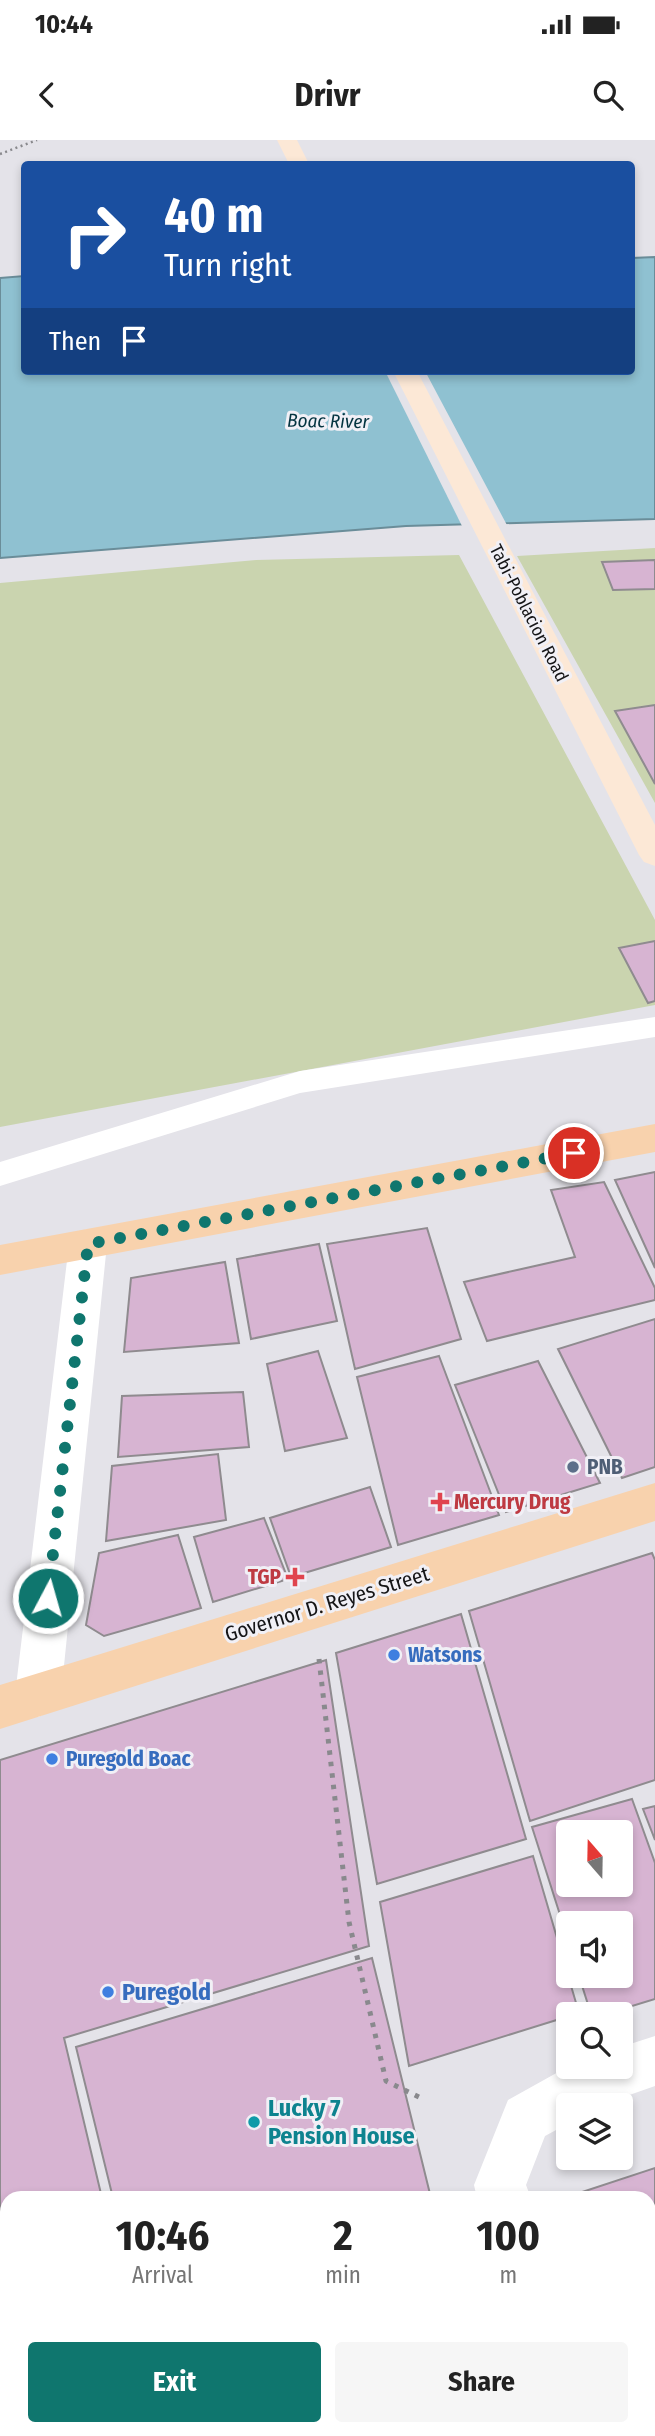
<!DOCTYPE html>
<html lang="en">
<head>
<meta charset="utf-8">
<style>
	body { margin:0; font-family:"Fira Sans Condensed",sans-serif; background:#f6f6f6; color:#222; height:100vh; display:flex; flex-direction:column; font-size:26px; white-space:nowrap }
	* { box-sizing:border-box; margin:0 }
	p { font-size:23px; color:#767676 }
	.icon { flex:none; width:38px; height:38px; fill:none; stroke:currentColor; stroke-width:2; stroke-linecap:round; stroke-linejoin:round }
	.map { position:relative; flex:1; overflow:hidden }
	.panel { position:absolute; left:0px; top:2051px; width:656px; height:245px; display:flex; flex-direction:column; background:#fff; border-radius:21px 21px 0 0; box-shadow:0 4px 10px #0003 }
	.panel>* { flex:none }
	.guide { position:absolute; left:21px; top:21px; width:614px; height:214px; border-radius:7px; box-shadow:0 4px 10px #0003; background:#1a4fa0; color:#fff; overflow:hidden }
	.needle { width:46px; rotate:340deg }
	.controls { position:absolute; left:556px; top:1680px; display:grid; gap:14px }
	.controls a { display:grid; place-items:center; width:77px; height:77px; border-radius:7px; background:#fff; box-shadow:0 4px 10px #0003; font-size:35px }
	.pin { position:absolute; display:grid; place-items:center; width:60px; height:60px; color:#fff; margin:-30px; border:4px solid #fff; border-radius:50%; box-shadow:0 2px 7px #0007 }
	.me { position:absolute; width:77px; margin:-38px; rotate:6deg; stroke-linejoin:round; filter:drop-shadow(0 0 5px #0008) }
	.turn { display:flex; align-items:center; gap:24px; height:147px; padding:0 28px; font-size:32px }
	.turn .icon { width:91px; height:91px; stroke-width:2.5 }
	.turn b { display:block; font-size:49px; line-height:60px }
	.then { display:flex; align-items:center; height:66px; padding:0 28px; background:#0003; gap:14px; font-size:26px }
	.eta { display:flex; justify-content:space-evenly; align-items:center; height:119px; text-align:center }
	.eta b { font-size:42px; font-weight:700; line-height:49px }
	.action { display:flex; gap:14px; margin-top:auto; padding:14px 28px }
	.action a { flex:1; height:80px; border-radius:7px; background:#0f766e; color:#fff; font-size:28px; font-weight:700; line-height:80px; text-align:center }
	.action a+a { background:#f6f6f6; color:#222 }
	.status { display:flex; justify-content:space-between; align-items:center; height:49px; padding:0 35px; background:#fff; direction:ltr }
	.status svg { height:19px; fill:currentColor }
	header { display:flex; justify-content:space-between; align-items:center; height:91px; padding:0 28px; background:#fff; font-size:32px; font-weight:700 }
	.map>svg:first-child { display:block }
</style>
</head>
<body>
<div class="status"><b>10:44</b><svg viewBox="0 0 49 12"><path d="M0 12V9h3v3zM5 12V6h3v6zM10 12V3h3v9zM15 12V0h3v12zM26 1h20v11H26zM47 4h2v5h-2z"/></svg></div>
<header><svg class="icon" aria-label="back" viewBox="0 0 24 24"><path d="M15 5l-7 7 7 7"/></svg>Drivr<svg class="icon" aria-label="search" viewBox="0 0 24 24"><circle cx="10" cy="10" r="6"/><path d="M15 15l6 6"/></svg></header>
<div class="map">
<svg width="655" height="2296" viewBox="0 0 655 2296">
	<rect width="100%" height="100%" fill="#e4e3e9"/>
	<path fill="#cad4af" d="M 655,408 L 655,663 L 517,416 Z
		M 459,415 L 655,780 L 655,865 L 0,987 L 0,443 L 256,420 Z"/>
	<path fill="#8fc1d1" stroke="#6a8d99" stroke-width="2" d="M 655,117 L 655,379 L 406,386 L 0,418 L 0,138 L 24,136 L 24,231 L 632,231 L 632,118 Z"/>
	<path fill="#e4e3e9" d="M 385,231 L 425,231 L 508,387 L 463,388 Z"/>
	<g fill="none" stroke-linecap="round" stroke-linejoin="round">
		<path fill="#8fc1d1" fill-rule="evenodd" d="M 0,2182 L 7,2185 L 7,2289 L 81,2289 L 84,2296 L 0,2296 Z"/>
	</g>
	<path fill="#d7b4d2" stroke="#8f8b8f" stroke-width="2" fill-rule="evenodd" d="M 655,420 L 655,449 L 613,450 L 602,422 Z
		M 655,565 L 655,644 L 615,571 Z
		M 655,801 L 655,861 L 648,863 L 619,808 Z
		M 655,1032 L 655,1128 L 615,1040 Z
		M 604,1042 L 655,1148 L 655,1160 L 487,1201 L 464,1142 L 575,1117 L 551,1050 Z
		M 427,1088 L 461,1199 L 355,1229 L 327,1104 Z
		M 319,1104 L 337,1181 L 251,1199 L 237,1119 Z
		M 225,1122 L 239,1203 L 124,1212 L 131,1138 Z
		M 655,1179 L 655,1327 L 622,1338 L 558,1209 Z
		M 318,1211 L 347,1298 L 285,1311 L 267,1224 Z
		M 439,1216 L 499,1375 L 398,1405 L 357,1237 Z
		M 538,1221 L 600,1343 L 506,1372 L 455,1245 Z
		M 243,1252 L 249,1307 L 118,1317 L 122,1256 Z
		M 218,1314 L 226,1380 L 106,1401 L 112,1326 Z
		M 370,1347 L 391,1407 L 291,1437 L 270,1378 Z
		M 264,1378 L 288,1439 L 213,1462 L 194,1397 Z
		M 178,1395 L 201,1468 L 104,1496 L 86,1485 L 99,1413 Z
		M 652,1413 L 655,1420 L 655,1640 L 530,1681 L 469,1471 Z
		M 461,1474 L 526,1699 L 377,1744 L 336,1513 Z
		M 326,1520 L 369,1806 L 64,1898 L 102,2058 L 7,2058 L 7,2237 L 0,2223 L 0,1620 Z
		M 632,1659 L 655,1723 L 655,1859 L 606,1874 L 591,1874 L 579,1836 L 621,1836 L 621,1783 L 569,1783 L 569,1803 L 532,1687 ZM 569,1692 L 621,1692 L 621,1745 L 569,1745 Z
		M 655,1666 L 655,1700 L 643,1669 Z
		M 533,1716 L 579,1873 L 409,1926 L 380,1762 Z
		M 372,1818 L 431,2058 L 113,2058 L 76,1907 Z
		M 655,2028 L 655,2247 L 649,2249 L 649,2058 L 567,2057 Z
		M 41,2289 L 158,2289 L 160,2296 L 46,2296 Z
		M 175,2289 L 386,2289 L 369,2296 L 177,2296 Z"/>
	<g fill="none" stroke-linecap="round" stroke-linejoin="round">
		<path stroke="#89898d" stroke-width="2.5" stroke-dasharray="2 3.5" stroke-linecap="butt" d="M 0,14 L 37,0"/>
		<path stroke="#89898d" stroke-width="5" stroke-dasharray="4.5 7" stroke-linecap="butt" d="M 319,1519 L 349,1782 L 386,1941 L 423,1959"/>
		<path fill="#fff" fill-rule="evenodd" d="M 655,877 L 655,897 L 300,953 L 0,1046 L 0,1022 L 300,931 Z"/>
		<path fill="#fff" fill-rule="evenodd" d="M 88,1089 L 101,1093 L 107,1104 L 61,1555 L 54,1570 L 38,1577 L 22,1570 L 15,1555 L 69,1104 L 75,1093 Z
			M 655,1896 L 655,1946 L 601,1965 L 569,1965 L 569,1983 L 545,1996 L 526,2045 L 531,2058 L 477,2058 L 474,2045 L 508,1960 L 569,1926 L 621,1927 L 621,1907 Z
			M 468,2289 L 536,2289 L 534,2296 L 465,2296 Z"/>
		<path fill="#fce8d6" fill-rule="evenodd" d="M 277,0 L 297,0 L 309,24 L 289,24 Z
			M 393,231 L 417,231 L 655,685 L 655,726 L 644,722 L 639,715 Z"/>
		<path fill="#f8d2ad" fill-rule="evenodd" d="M 655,984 L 655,1012 L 0,1135 L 0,1105 Z
			M 655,1343 L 655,1381 L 0,1589 L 0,1545 Z"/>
	</g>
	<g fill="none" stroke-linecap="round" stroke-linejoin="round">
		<path stroke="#0f766e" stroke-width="12" stroke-dasharray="0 21.6" d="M 48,1458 L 88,1104 L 574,1013"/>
	</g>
	<circle fill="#5c6f8a" stroke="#f1f0f6" stroke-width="2.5" cx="573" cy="1327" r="7"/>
	<g fill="#e0444e" stroke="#f1f0f6" stroke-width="2.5">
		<path d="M436.5 1351.5h7v7h7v7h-7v7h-7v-7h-7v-7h7z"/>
		<path d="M291.5 1426.5h7v7h7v7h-7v7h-7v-7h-7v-7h7z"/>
	</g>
	<g fill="#3f7fe0" stroke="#f1f0f6" stroke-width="2.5">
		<circle cx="394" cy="1515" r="7"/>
		<circle cx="52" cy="1619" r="7"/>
		<circle cx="108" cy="1852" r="7"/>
	</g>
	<circle fill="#0f9aa8" stroke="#f1f0f6" stroke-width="2.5" cx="254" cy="1982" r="7"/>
	<g text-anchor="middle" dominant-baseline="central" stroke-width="6" stroke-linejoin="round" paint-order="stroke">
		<g font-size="18" fill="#151517" stroke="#f1f0f6">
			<text transform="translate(529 473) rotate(63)">Tabi-Poblacion Road</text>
		</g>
		<g font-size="19" font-style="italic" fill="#043440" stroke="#f1f0f6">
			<text transform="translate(328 281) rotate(1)">Boac River</text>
		</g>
		<g font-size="21" font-weight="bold" fill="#4e5e75" stroke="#f1f0f6" text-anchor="start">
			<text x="587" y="1327">PNB</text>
		</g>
		<g font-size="21" font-weight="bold" fill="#be3a42" stroke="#f1f0f6" text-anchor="start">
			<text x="454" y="1362">Mercury Drug</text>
			<text x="281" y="1437" text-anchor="end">TGP</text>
		</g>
		<g font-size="21" fill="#151517" stroke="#f1f0f6">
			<text transform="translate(327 1464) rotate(-17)">Governor D. Reyes Street</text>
		</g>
		<g font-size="21" font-weight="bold" fill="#366cbe" stroke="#f1f0f6" text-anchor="start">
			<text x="408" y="1515">Watsons</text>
			<text x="66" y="1619">Puregold Boac</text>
		</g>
		<g font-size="24" font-weight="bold" fill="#366cbe" stroke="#f1f0f6" text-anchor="start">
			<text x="122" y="1852">Puregold</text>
		</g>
		<g font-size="24" font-weight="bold" fill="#0d838f" stroke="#f1f0f6" text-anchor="start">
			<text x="268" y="1968">Lucky 7<tspan x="268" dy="28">Pension House</tspan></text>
		</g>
	</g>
</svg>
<div class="controls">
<a><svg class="needle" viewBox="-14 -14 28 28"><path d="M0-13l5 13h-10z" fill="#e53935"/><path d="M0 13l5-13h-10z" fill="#767676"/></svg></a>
<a><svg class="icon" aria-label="sound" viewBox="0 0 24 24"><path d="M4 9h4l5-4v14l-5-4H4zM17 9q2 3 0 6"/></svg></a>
<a><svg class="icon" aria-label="search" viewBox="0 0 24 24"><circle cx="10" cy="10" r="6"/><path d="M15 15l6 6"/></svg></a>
<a><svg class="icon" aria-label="layers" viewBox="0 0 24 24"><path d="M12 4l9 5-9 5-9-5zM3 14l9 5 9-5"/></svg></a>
</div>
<div class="pin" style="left:574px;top:1013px;background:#d93025"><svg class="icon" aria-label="arrive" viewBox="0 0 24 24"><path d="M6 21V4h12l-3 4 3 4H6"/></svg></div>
<svg class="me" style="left:48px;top:1458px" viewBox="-20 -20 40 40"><circle r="17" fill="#0f766e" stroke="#fff" stroke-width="3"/><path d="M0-11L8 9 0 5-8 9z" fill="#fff"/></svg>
<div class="guide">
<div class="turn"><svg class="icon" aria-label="right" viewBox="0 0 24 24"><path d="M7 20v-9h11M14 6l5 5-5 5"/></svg><div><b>40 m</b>Turn right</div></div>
<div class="then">Then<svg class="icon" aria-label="arrive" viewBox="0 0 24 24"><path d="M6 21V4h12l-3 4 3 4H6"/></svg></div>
</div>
<section class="panel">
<div class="eta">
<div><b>10:46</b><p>Arrival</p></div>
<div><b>2</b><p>min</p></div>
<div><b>100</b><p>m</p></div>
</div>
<div class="action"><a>Exit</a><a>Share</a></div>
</section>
</div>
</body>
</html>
